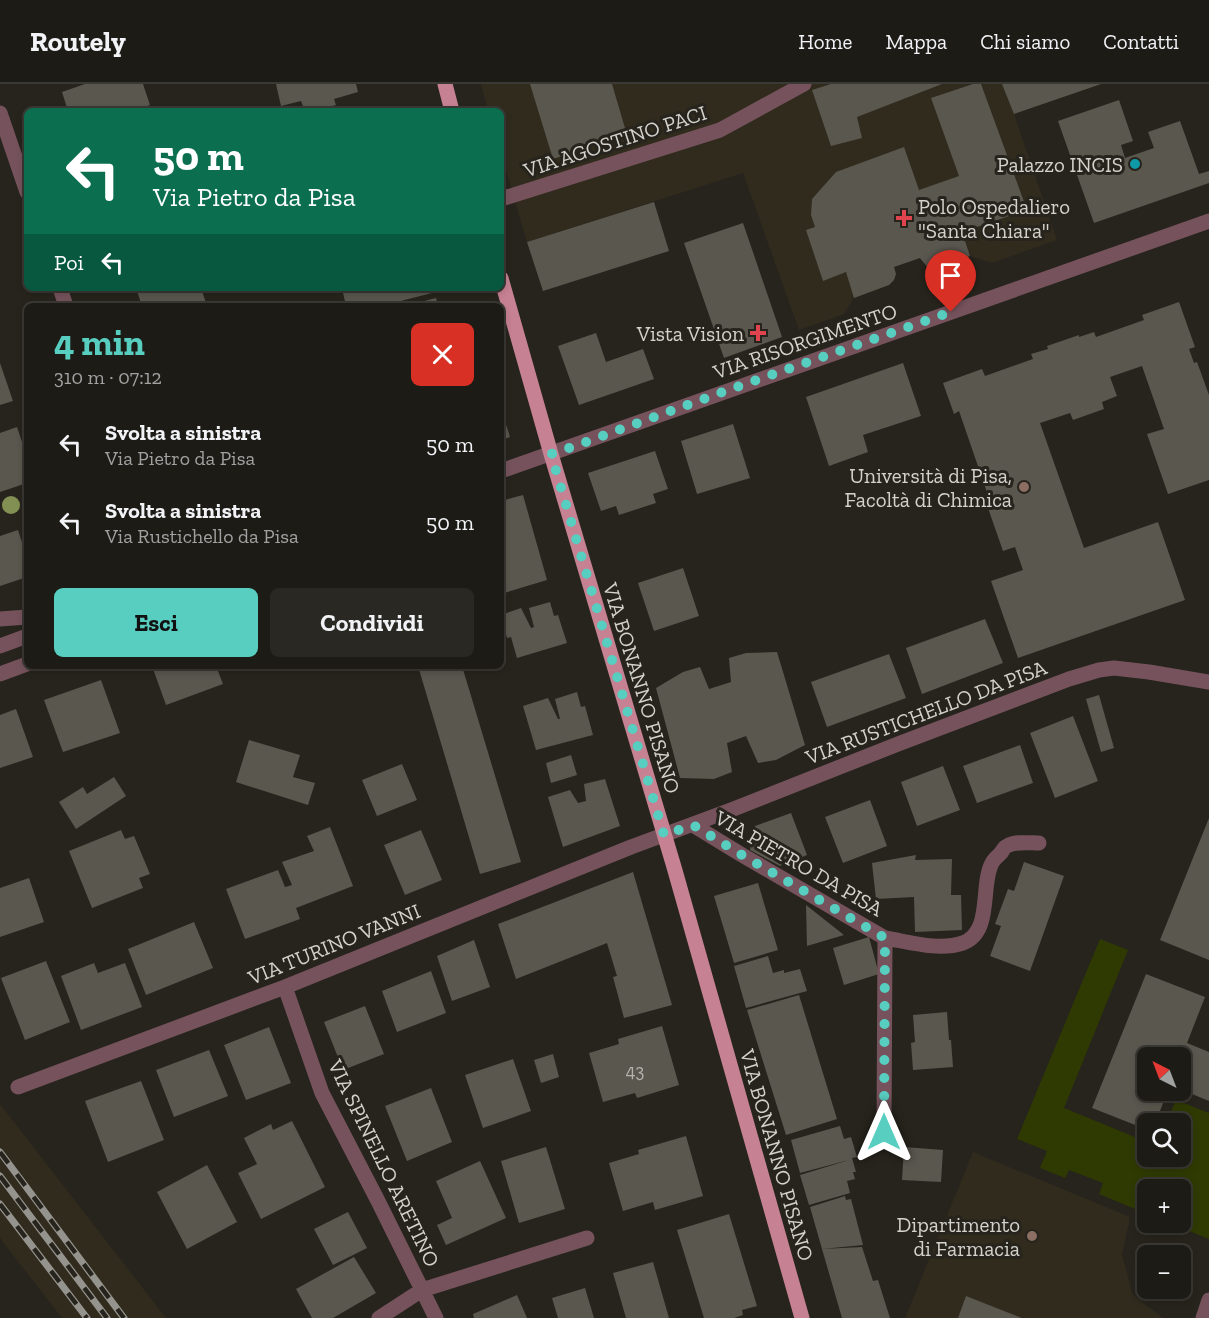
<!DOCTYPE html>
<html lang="it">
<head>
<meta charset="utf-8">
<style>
	body { margin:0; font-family:"Zilla Slab",serif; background:#2a2823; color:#f1f3f6; height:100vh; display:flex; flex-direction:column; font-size:22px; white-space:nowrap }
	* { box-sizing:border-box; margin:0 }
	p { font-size:20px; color:#a0a1a1 }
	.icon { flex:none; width:33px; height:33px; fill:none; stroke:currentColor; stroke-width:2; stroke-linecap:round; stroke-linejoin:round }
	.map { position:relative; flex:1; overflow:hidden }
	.sheet { position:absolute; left:24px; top:219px; width:480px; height:366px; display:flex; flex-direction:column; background:#1d1b16; border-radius:9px; box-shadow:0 3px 9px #0003,0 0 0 2px #3b3935 }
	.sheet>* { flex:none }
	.hud { position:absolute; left:24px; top:24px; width:480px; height:183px; border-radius:9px; box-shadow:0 3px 9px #0003,0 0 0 2px #3b3935; background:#0b6e4f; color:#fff; overflow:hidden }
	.needle { width:39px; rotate:318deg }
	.tools { position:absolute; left:1137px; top:963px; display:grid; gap:12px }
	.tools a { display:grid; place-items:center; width:54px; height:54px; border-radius:9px; background:#1d1b16; box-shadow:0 3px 9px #0003,0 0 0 2px #3b3935; font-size:30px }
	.pin { position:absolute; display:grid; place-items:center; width:51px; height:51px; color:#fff; margin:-62px -26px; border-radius:50% 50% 50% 0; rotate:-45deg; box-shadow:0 0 6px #0007 }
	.pin .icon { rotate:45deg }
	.me { position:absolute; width:66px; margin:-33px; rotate:0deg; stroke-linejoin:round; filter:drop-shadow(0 0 4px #0008) }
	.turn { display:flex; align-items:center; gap:21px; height:126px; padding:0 30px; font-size:27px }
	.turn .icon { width:78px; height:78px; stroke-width:2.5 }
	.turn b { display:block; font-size:42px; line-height:51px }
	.then { display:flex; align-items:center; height:57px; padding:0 30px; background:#0003; gap:12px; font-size:22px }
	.round { display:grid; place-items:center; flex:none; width:63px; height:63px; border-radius:9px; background:#2a2823 }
	.head { display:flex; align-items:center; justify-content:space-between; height:102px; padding:0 30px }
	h1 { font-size:36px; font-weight:700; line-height:45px; color:#58cec0 }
	.primary-button { display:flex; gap:12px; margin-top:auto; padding:12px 30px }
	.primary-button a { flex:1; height:69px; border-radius:9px; background:#58cec0; color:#111; font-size:24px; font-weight:700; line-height:69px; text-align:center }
	.primary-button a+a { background:#2a2823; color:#f1f3f6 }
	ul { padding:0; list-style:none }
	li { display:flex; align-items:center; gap:18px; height:78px; padding:0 30px }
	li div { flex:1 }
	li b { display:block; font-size:22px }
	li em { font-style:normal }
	header { display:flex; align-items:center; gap:36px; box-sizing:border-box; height:84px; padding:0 30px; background:#1d1b16; border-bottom:2px solid #3b3935 }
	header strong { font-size:28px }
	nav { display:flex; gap:33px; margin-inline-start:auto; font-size:21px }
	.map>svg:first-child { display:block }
</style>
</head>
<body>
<header>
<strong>Routely</strong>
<nav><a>Home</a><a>Mappa</a><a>Chi siamo</a><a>Contatti</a></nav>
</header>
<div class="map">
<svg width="1209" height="1234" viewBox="0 0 1209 1234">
	<rect width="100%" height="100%" fill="#27241d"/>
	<path fill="#312b1e" d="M 481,0 L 1102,0 L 1014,30 L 1057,156 L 992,179 L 970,172 L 935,188 L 929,185 L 919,174 L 894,183 L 896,190 L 894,196 L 889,201 L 854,214 L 844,230 L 799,246 L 743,89 L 527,158 L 501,70 L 501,27 L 488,27 Z
		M 0,1020 L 166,1234 L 62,1234 L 19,1179 L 0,1154 Z
		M 973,1068 L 1130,1133 L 1122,1171 L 1133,1211 L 1163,1234 L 905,1234 Z"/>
	<path fill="#2f3a02" d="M 1100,855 L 1128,866 L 1064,1024 L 1147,1058 L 1148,1072 L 1180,1072 L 1180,1040 L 1166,1039 L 1176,1016 L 1209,1029 L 1209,1155 L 1169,1139 L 1180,1138 L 1180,1106 L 1148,1106 L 1147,1130 L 1099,1110 L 1103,1099 L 1069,1086 L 1065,1094 L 1040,1084 L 1047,1067 L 1017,1055 Z"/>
	<path fill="#5a574f" d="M 85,0 L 143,0 L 150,21 L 133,27 L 68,27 L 62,8 Z
		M 276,0 L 356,0 L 358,8 L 334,15 L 336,21 L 314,27 L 305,27 L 301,17 L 281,22 Z
		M 530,0 L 612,0 L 627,51 L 553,75 Z
		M 831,0 L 942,0 L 857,33 L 862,54 L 831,62 L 812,6 Z
		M 973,0 L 981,0 L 1027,126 L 962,148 L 970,172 L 935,188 L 929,185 L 920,174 L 894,183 L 896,190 L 894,196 L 889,201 L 854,214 L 846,188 L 823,197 L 806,146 L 815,143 L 811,131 L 812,115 L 836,88 L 904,63 L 919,106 L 959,92 L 931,14 Z
		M 1002,0 L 1101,0 L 1014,30 Z
		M 1119,16 L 1133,57 L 1121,61 L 1125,74 L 1154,64 L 1148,48 L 1180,37 L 1199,90 L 1209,87 L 1209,99 L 1094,139 L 1058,37 Z
		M 654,118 L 669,167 L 543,207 L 527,158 Z
		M 743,139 L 782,253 L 724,274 L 684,159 Z
		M 136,204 L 201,204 L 207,222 L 142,222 Z
		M 342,204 L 431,204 L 432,209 L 381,222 L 346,222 Z
		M 436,214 L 438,222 L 409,222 L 409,221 Z
		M 1179,218 L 1195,263 L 1189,265 L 1194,279 L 1197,278 L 1209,311 L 1209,396 L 1168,410 L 1147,350 L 1164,345 L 1142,282 L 1110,293 L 1117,312 L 1102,318 L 1104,325 L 1073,336 L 1070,329 L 1040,339 L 1084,464 L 1158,438 L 1185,516 L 1018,574 L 991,497 L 1023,486 L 1015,463 L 1003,467 L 988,424 L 992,423 L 959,327 L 954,330 L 943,299 L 982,285 L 985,292 L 1033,275 L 1031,270 L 1048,265 L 1047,262 L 1079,251 L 1079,253 L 1094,248 L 1096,253 L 1144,236 L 1142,231 Z
		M 596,249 L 606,278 L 643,265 L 654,295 L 579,321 L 558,262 Z
		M 0,279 L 13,317 L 0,321 Z
		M 903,279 L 921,332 L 863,351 L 868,368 L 829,382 L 806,313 Z
		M 501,325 L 510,353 L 501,356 Z
		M 733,340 L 750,394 L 697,410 L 681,357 Z
		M 17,343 L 23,361 L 27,360 L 27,399 L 0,408 L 0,349 Z
		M 655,367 L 668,405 L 653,410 L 656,419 L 619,431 L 616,422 L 601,427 L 588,389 Z
		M 523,411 L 547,496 L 501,510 L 501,417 Z
		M 18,446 L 27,474 L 27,493 L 0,502 L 0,452 Z
		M 683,484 L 699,532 L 654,547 L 638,499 Z
		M 550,518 L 554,532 L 558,531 L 567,559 L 517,574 L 511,553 L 507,554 L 501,531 L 521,524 L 531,544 L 534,543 L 529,524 Z
		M 985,535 L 1003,579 L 922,610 L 906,564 Z
		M 777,568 L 805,661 L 776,676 L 758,679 L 746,652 L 727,659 L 732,688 L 714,695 L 680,694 L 656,604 L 683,588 L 700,583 L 709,605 L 731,598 L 729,574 L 746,569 Z
		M 889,570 L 906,614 L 827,643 L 811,598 Z
		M 152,582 L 216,582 L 223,600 L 166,621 Z
		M 418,582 L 462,582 L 521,778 L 480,790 Z
		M 101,596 L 120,649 L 63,668 L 44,616 Z
		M 577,608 L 581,623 L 585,622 L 593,651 L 536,666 L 523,622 L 548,614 L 558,635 L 560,635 L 555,615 Z
		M 1099,611 L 1114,664 L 1101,668 L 1086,615 Z
		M 16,625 L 33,673 L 0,684 L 0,631 Z
		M 1073,632 L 1098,697 L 1055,714 L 1030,649 Z
		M 249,656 L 300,671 L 293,693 L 315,699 L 308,721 L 236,698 Z
		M 1020,661 L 1033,699 L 977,719 L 963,682 Z
		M 571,671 L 577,691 L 551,699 L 546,679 Z
		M 402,680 L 417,716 L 377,732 L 362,696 Z
		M 943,682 L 960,726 L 917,742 L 901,698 Z
		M 114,693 L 126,712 L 76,745 L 59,718 L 83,703 L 87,710 Z
		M 605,695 L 620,742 L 563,763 L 548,713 L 570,706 L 578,719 L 586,717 L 584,700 Z
		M 870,716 L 887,762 L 843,779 L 825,733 Z
		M 791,729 L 807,771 L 780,782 L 750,766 L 755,742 Z
		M 1209,734 L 1209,876 L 1160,856 Z
		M 330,743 L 353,802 L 296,824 L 300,835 L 245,855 L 226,805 L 278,786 L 285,803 L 292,801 L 282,778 L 314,767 L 307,752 Z
		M 121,746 L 125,755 L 134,752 L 150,790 L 139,794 L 143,804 L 92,824 L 69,767 Z
		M 421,746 L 442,796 L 405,811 L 384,761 Z
		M 916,771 L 915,776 L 952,775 L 951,811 L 961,811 L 962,846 L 915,848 L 914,813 L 876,815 L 872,779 Z
		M 1024,778 L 1064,792 L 1030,887 L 990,872 L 1001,842 L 995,840 L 1008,805 L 1014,807 Z
		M 633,788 L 672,921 L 624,934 L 613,893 L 617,892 L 607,859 L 516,895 L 498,840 Z
		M 29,794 L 44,838 L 0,853 L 0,804 Z
		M 758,799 L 778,866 L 734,879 L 714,812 Z
		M 806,821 L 844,851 L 807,862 Z
		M 194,838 L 213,884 L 146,911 L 128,865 Z
		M 869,853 L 879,890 L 844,901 L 833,864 Z
		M 474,856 L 490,903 L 452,917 L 437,872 Z
		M 768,872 L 773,889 L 784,886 L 784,889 L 800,885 L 807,907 L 746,924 L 734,882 Z
		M 46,877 L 70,938 L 25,956 L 1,894 Z
		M 94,879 L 98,889 L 125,879 L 142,923 L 81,946 L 61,892 Z
		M 431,887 L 446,929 L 397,948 L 382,907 Z
		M 1146,890 L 1205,913 L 1187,959 L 1209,968 L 1209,1017 L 1180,1005 L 1180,974 L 1148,974 L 1148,1006 L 1168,1006 L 1155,1040 L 1148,1040 L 1148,1046 L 1092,1024 Z
		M 799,911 L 837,1035 L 786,1051 L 747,926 Z
		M 365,922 L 384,970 L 343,986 L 324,938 Z
		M 947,928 L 949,956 L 951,956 L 953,983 L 913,986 L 911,959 L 915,958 L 913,931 Z
		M 662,942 L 679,1001 L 637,1014 L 635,1009 L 603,1018 L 589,969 L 619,960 L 618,955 Z
		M 269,943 L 291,999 L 246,1016 L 224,961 Z
		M 209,966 L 228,1012 L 174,1033 L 156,986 Z
		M 553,970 L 559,993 L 541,999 L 534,976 Z
		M 513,975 L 531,1027 L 483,1044 L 465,991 Z
		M 141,997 L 164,1056 L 108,1078 L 85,1017 Z
		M 431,1004 L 452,1058 L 407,1077 L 385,1022 Z
		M 292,1037 L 325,1103 L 261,1135 L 238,1089 L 257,1080 L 244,1054 L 271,1040 L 273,1046 Z
		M 840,1042 L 844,1055 L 851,1053 L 857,1073 L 852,1074 L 856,1088 L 853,1088 L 855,1095 L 847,1097 L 850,1109 L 809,1121 L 800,1091 L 849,1076 L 800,1089 L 791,1056 Z
		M 686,1052 L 703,1112 L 655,1126 L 653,1118 L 623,1127 L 609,1079 L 639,1070 L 638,1066 Z
		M 546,1063 L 565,1125 L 519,1139 L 501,1077 Z
		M 904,1063 L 943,1066 L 941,1098 L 902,1096 Z
		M 480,1077 L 506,1134 L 446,1161 L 437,1141 L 452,1134 L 436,1097 Z
		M 207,1081 L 237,1138 L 187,1165 L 157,1108 Z
		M 845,1112 L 846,1116 L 851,1115 L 863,1161 L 822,1165 L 810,1123 Z
		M 348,1128 L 367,1164 L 333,1181 L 314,1145 Z
		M 729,1130 L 757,1222 L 742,1226 L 743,1231 L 734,1234 L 704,1234 L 677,1146 Z
		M 862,1163 L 873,1197 L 878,1196 L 890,1234 L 842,1234 L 822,1165 Z
		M 354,1173 L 376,1209 L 333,1234 L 312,1234 L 296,1205 Z
		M 653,1178 L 669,1234 L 626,1234 L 613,1189 Z
		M 585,1204 L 594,1234 L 558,1234 L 552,1214 Z
		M 517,1211 L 527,1234 L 474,1234 L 473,1230 Z
		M 966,1212 L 1022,1234 L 958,1234 Z"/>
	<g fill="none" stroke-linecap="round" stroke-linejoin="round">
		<path stroke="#76535c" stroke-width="15" d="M 0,29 L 27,108
			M 501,115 L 720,46 L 804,0
			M 60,204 L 66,222
			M 501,387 L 1209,137
			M 0,535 L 27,533
			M 0,562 L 27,552
			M 0,590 L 27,580
			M 693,741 L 742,771 L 885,854 L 884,1048
			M 885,854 C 910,858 938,867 963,859 C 993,848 980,801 992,779 C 994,775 998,772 1001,769 C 1003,766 1004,763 1007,762 C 1015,757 1030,759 1039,759
			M 285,903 L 322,1009 L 378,1117 L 436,1234
			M 18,1003 L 285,903 L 631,763 L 731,726 L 898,660 L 1069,595 L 1099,586 L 1114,584 L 1149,588 L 1209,598
			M 379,1234 L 422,1206 L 587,1154
			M 1203,1234 L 1209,1216"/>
		<path stroke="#c68192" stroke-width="15" d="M 445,0 L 452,27
			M 501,194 L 551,370 L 674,783 L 802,1234"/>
		<defs>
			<path id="rail" d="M 0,1068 L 124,1234
				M 0,1092 L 107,1234
				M 0,1120 L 87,1234"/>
		</defs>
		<use href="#rail" stroke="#95938d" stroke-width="7"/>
		<use href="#rail" stroke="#27241d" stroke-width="4.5" stroke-dasharray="14" stroke-linecap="butt"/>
	</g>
	<circle fill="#839053" cx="11" cy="421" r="9"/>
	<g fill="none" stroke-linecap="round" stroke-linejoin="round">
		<path stroke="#58cec0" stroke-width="10" stroke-dasharray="0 18" d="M 884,1048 L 885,854 L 742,771 L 693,741 L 664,751 L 551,370 L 575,362 L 731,305 L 951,228"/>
	</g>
	<circle fill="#0f9aa8" stroke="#27241d" stroke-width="2" cx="1135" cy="80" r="6"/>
	<g fill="#e0444e" stroke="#27241d" stroke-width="2">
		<path d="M901 125h6v6h6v6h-6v6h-6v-6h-6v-6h6z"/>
		<path d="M755 240h6v6h6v6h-6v6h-6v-6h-6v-6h6z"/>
	</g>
	<g fill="#8d6e63" stroke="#27241d" stroke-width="2">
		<circle cx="1024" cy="403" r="6"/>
		<circle cx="1032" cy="1152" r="6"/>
	</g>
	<g text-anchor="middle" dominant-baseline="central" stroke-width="6" stroke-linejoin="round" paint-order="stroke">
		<g font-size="18" fill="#b5b3ae">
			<text x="635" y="987">43</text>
		</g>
		<g font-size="21" fill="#d3d2cd" stroke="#27241d">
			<text transform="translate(615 57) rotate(-18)">VIA AGOSTINO PACI</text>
			<text transform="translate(805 257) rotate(-19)">VIA RISORGIMENTO</text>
			<text transform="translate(642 604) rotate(73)">VIA BONANNO PISANO</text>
			<text transform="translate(926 628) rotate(-21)">VIA RUSTICHELLO DA PISA</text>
			<text transform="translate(799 779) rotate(30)">VIA PIETRO DA PISA</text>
			<text transform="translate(334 860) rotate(-22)">VIA TURINO VANNI</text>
			<text transform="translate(777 1071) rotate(74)">VIA BONANNO PISANO</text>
			<text transform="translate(384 1079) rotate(64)">VIA SPINELLO ARETINO</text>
		</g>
		<g font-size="21" fill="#d3d2cd" stroke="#27241d" text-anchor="end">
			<text x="1123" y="80">Palazzo INCIS</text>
			<text x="918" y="122" text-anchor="start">Polo Ospedaliero<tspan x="918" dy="24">"Santa Chiara"</tspan></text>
			<text x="744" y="249">Vista Vision</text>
			<text x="1012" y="391">Università di Pisa,<tspan x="1012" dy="24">Facoltà di Chimica</tspan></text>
			<text x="1020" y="1140">Dipartimento<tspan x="1020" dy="24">di Farmacia</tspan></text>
		</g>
	</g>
</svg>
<div class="tools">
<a><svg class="needle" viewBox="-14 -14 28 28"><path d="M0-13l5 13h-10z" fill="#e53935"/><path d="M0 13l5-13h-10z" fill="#a0a1a1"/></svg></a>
<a><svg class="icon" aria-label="search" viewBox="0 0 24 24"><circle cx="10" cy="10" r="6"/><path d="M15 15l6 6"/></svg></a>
<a>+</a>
<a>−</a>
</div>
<div class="pin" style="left:951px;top:228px;background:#d93025"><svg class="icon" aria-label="arrive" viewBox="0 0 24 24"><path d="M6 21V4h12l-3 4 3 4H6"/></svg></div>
<svg class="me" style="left:884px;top:1048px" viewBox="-20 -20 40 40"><path d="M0-17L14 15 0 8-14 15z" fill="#58cec0" stroke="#fff" stroke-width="4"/></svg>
<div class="hud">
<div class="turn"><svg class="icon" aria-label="left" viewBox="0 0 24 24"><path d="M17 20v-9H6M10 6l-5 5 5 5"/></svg><div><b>50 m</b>Via Pietro da Pisa</div></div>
<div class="then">Poi<svg class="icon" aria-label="left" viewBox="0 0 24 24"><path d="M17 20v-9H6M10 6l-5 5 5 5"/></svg></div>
</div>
<section class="sheet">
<div class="head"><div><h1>4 min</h1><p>310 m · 07:12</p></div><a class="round" style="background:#d93025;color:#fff"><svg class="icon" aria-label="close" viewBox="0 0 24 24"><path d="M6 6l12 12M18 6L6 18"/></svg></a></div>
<ul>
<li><svg class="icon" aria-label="left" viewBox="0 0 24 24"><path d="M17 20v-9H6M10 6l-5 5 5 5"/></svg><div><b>Svolta a sinistra</b><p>Via Pietro da Pisa</p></div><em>50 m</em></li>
<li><svg class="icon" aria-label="left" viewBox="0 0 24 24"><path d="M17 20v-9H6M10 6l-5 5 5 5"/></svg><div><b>Svolta a sinistra</b><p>Via Rustichello da Pisa</p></div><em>50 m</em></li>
</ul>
<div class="primary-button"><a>Esci</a><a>Condividi</a></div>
</section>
</div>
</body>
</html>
